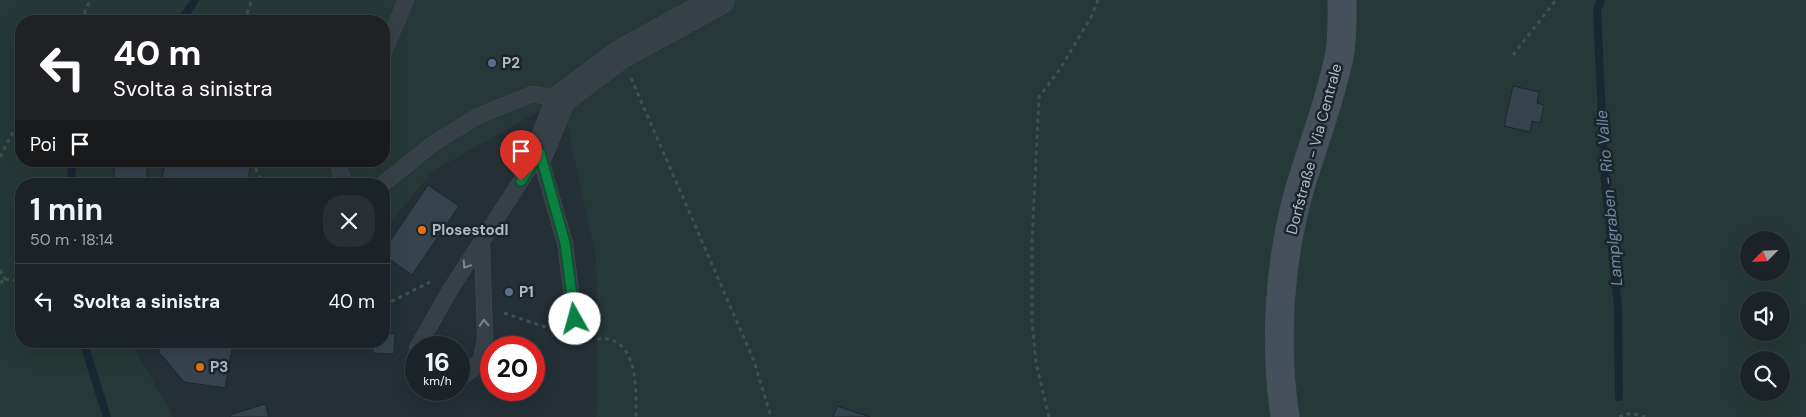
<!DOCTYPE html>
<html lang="it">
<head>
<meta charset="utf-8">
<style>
	body { margin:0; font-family:"DM Sans",sans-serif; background:#282f34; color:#f1f3f6; height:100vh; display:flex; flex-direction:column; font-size:19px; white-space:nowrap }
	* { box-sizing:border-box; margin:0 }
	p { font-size:16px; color:#a0a4a8 }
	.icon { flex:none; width:28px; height:28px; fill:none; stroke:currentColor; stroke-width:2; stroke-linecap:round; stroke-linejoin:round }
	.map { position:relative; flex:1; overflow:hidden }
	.panel { position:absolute; left:15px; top:178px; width:375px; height:170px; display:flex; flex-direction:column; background:#1b2328; border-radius:20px; box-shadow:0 5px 20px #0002,0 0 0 1px #394045 }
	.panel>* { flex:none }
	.banner { position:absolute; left:15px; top:15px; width:375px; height:152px; border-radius:20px; box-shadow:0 5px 20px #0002,0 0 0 1px #394045; background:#202124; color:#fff; overflow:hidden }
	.needle { width:32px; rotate:246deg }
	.fabs { position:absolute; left:1740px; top:231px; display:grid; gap:10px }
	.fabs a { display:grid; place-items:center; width:50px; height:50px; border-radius:50%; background:#1b2328; box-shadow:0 5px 20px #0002,0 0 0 1px #394045; font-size:25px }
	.speed { position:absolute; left:405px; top:336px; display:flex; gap:10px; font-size:25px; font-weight:700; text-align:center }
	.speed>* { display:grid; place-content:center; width:65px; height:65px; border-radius:50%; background:#1b2328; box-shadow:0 5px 20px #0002,0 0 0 1px #394045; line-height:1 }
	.speed small { font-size:12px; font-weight:400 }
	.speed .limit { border:8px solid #d22; background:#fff; color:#111 }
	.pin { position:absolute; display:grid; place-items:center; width:42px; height:42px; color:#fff; margin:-51px -21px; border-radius:50% 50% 50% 0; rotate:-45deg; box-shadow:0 0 5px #0007 }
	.pin .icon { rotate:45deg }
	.me { position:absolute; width:55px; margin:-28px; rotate:353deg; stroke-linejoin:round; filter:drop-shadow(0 0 4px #0008) }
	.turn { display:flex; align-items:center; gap:18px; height:105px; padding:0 15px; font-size:22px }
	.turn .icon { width:65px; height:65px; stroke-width:2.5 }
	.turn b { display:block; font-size:35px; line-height:42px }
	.then { display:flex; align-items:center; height:48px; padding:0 15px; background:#0003; gap:10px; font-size:19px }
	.round { display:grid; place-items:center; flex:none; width:52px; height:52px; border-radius:20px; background:#282f34 }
	.head { display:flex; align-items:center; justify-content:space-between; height:85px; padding:0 15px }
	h1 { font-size:30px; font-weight:700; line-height:38px }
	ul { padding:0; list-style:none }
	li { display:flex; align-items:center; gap:15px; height:75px; padding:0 15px; border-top:1px solid #394045 }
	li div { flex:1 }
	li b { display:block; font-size:19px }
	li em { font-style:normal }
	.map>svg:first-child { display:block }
</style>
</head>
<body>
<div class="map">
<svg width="1806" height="417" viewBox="0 0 1806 417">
	<rect width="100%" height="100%" fill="#242f36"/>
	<path fill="#263837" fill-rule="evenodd" d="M 0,0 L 1806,0 L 1806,417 L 596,417 L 598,387 L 596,257 L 561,99 L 433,171 L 384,230 L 384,184 L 247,184 L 251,162 L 245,161 L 384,161 L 384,21 L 21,21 L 21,161 L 165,161 L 161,184 L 21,184 L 21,341 L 135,341 L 134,348 L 174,417 L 0,417 ZM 1749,240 L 1781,240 L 1781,272 L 1749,272 ZM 1749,300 L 1781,300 L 1781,332 L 1749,332 ZM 1749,360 L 1781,360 L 1781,392 L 1749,392 Z"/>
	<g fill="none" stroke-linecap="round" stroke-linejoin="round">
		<path stroke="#192733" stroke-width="8" d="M 1601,0 L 1597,10 L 1605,183 L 1618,306 L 1619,397
			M 181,21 L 195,0
			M 70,184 L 73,161
			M 83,341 L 107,417"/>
	</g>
	<path fill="#36434d" stroke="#1e272e" d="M 1513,86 L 1539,92 L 1537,103 L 1544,105 L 1540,123 L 1532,121 L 1530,132 L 1504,126 Z
		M 115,161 L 147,161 L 147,184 L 113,184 Z
		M 165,161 L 245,161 L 251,162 L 247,184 L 161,184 Z
		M 428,185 L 459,206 L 412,275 L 384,255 L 384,250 Z
		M 384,334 L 395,334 L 394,354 L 373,353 L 373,341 L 384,341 Z
		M 161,341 L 233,343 L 225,388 L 184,382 L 159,352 Z
		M 265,404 L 269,417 L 230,417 L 230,415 Z
		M 837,406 L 870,417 L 833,417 Z"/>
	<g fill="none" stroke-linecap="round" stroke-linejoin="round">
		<defs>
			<path id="lane" d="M 384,52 L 406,0
				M 539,153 L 565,243 L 577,338
				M 338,161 L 340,172 L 346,184
				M 383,184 L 434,143 L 478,116 L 532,94 L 561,99
				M 417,348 L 450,290 L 539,153
				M 459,379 L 472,370 L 481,359 L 485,338 L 482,241"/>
			<path id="street" d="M 539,153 L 561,99 L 621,54 L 720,0"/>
			<path id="secondary" d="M 1285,417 C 1274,343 1279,263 1299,191 C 1312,147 1330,102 1339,57 C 1343,38 1342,19 1342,0"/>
		</defs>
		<use href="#lane" stroke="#434c53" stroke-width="16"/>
		<use href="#street" stroke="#434c53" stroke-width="29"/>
		<use href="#secondary" stroke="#434c53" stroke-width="29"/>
		<path stroke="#3e504f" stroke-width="3" stroke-dasharray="4 4" stroke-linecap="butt" d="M 81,21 L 90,0
			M 244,21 L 252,0
			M 1513,55 L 1556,0
			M 631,78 L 754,361 L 771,417
			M 0,157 L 21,117
			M 252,161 L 263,184
			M 0,270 L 5,279
			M 5,279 L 21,281
			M 0,283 L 5,279
			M 384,305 L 430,282
			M 504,313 L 557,331
			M 597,339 C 601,339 606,338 609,339 C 639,347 636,394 636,417
			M 1049,417 L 1036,363 L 1032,322 L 1032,241 L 1039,97 L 1060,69 L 1091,17 L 1098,0
			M 1619,417 L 1631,413 L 1645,417"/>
		<use href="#lane" stroke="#374047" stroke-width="15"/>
		<use href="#street" stroke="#374047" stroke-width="28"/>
		<use href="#secondary" stroke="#46505a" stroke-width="28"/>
	</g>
	<defs><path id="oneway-chevron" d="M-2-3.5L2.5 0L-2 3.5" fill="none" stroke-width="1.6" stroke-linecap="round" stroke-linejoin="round" transform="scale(1.25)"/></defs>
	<g stroke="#7b848b">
		<use href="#oneway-chevron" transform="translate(466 265) rotate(123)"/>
		<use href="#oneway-chevron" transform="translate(484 323) rotate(-93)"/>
	</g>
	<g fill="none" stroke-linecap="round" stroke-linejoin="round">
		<defs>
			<path id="route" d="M 521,181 L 540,153 L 565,243 L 575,319"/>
		</defs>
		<use href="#route" stroke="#07532c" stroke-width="12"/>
		<use href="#route" stroke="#0b8043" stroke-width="9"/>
	</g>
	<g fill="#5c6f8a" stroke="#1c252c" stroke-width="2">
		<circle cx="492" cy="63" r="5"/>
		<circle cx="509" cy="292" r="5"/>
	</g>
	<g fill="#e8710a" stroke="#1c252c" stroke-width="2">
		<circle cx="422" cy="230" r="5"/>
		<circle cx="200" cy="367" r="5"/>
	</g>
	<g text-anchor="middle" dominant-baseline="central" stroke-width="5" stroke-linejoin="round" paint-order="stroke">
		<g font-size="15" font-weight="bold" fill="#b2bbc3" stroke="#1c252c" text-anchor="start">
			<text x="502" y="63">P2</text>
			<text x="432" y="230">Plosestodl</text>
			<text x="519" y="292">P1</text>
			<text x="210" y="367">P3</text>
		</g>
		<g font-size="15" fill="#b2bbc3" stroke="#1c252c">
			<text transform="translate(1314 149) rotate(-75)">Dorfstraße - Via Centrale</text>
		</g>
		<g font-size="16" font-style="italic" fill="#6f8a9e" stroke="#1c252c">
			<text transform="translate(1609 198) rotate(-95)">Lamplgraben - Rio Valle</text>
		</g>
	</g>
</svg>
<div class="fabs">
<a><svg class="needle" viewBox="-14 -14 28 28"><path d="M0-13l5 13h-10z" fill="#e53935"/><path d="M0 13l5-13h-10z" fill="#a0a4a8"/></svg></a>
<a><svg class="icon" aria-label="sound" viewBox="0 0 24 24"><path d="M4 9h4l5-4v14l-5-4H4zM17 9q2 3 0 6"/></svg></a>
<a><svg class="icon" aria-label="search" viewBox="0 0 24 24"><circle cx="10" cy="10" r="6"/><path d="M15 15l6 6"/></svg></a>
</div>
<div class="speed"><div>16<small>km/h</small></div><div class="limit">20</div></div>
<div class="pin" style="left:521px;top:181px;background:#d93025"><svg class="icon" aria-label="arrive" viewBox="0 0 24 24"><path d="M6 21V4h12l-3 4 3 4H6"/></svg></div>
<svg class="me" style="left:575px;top:319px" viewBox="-20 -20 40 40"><circle r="19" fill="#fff"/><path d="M0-13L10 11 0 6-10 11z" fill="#0b8043"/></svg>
<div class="banner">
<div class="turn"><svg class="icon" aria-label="left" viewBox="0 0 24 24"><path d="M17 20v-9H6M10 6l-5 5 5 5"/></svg><div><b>40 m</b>Svolta a sinistra</div></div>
<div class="then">Poi<svg class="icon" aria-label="arrive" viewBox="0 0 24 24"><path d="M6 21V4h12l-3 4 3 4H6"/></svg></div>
</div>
<section class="panel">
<div class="head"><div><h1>1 min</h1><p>50 m · 18:14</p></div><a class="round"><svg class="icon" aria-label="close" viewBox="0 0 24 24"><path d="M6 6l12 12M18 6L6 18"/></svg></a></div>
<ul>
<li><svg class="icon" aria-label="left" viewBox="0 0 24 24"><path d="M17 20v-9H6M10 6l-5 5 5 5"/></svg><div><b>Svolta a sinistra</b></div><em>40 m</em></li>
</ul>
</section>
</div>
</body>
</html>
